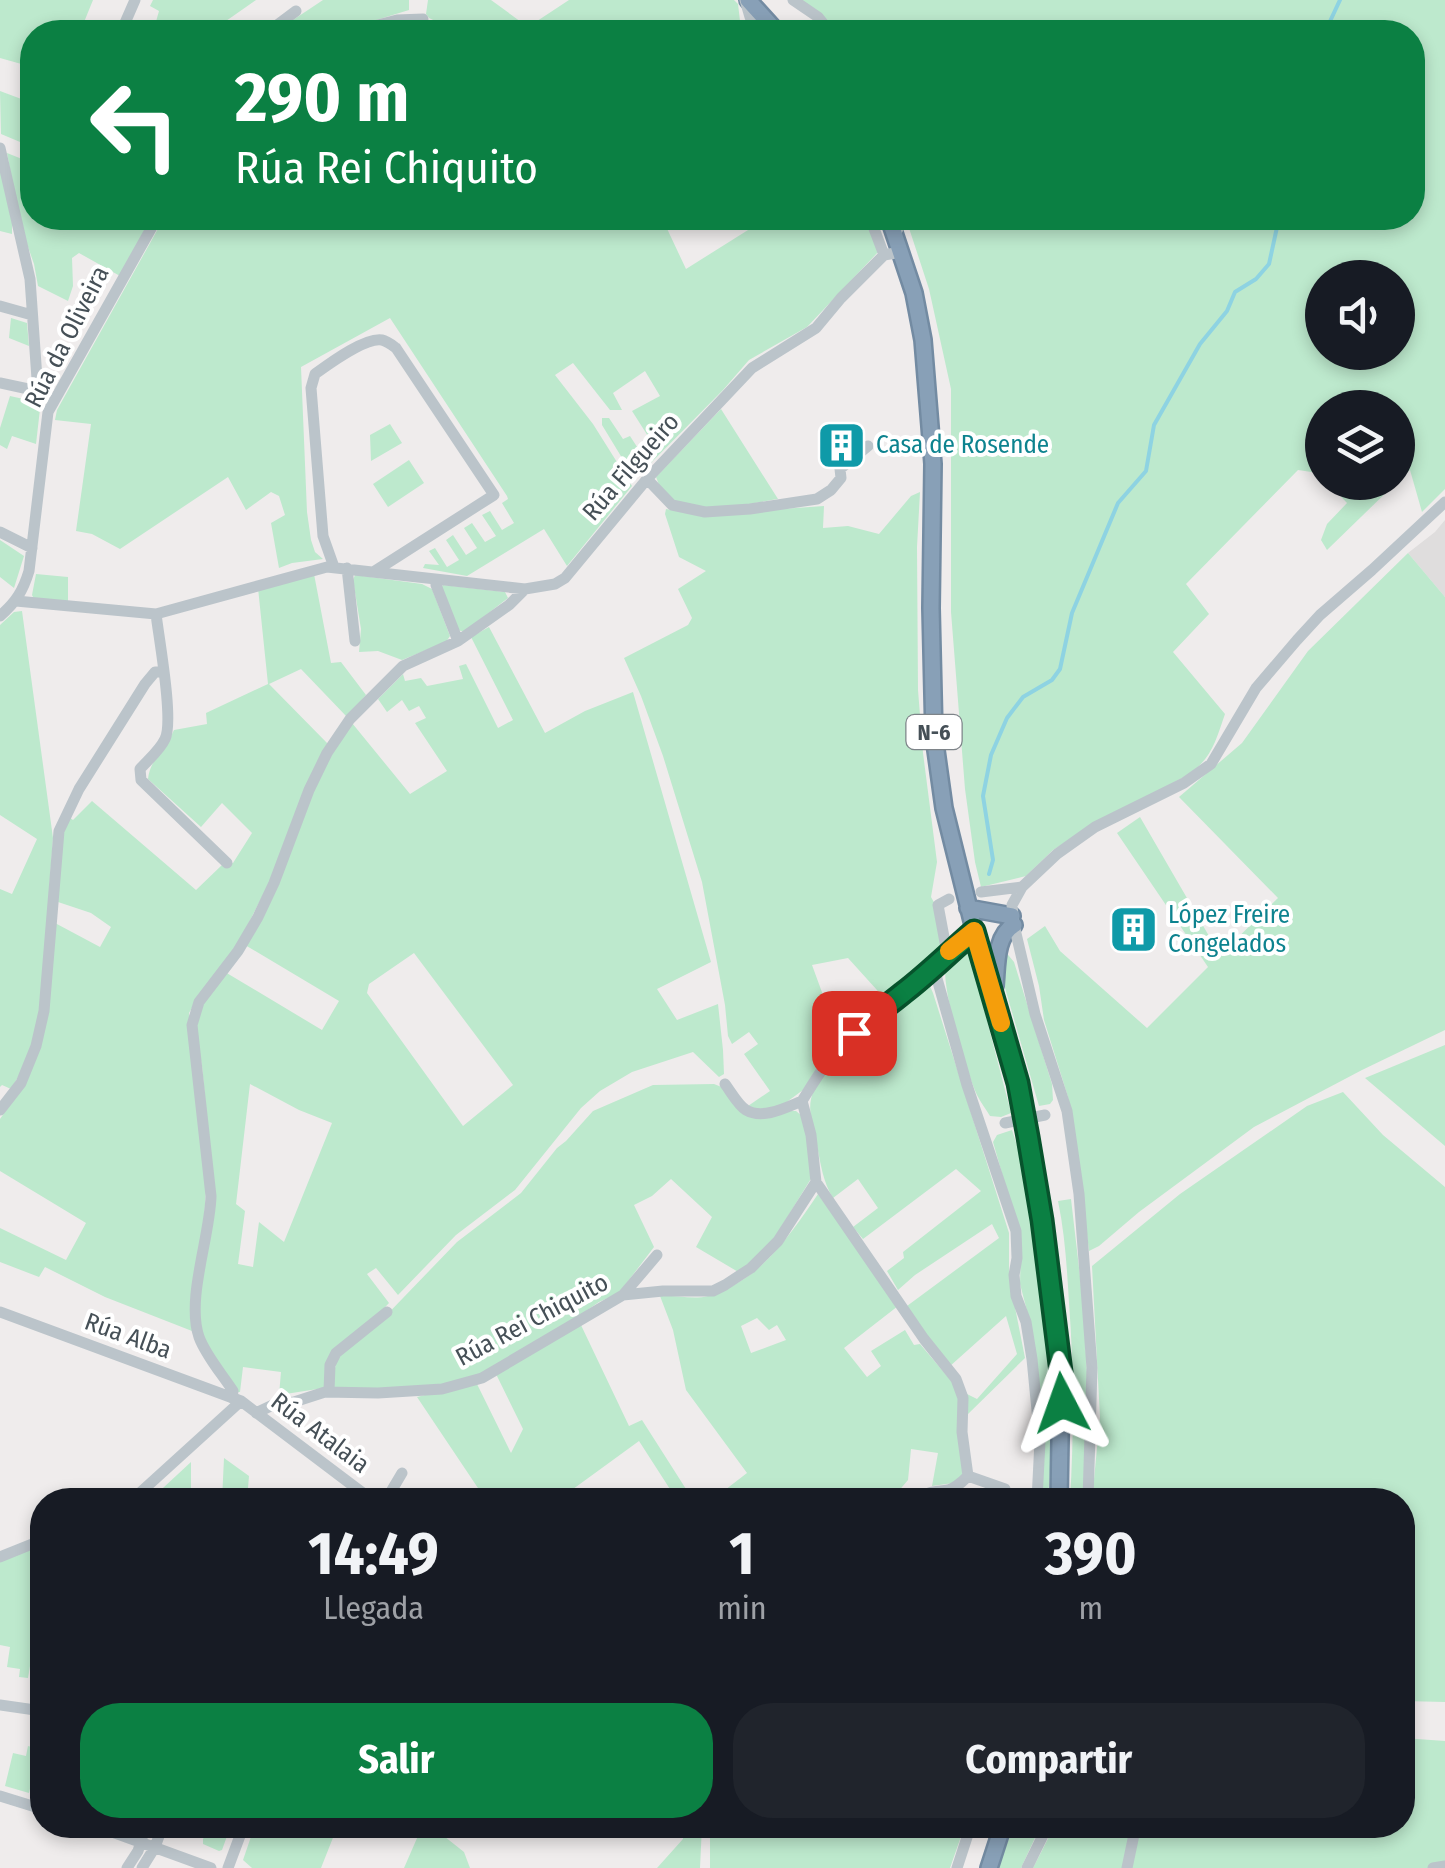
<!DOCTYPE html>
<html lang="es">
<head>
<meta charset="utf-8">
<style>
	body { margin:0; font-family:"Fira Sans Condensed",sans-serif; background:#20242c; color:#f1f3f6; height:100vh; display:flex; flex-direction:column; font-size:38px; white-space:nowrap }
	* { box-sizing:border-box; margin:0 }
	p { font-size:32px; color:#9ea1a6 }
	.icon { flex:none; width:55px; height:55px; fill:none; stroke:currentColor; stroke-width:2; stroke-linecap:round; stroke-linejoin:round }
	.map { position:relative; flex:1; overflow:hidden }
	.details { position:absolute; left:30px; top:1488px; width:1385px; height:350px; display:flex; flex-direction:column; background:#171b24; border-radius:40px; box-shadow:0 5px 15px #0003 }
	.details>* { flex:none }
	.top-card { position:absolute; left:20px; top:20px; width:1405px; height:210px; border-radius:40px; box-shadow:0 5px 15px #0003; background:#0b8043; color:#fff; overflow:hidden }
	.fabs { position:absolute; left:1305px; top:260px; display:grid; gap:20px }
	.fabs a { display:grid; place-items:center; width:110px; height:110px; border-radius:50%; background:#171b24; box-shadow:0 5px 15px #0003; font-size:50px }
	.pin { position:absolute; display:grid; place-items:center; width:85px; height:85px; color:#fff; margin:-42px; border-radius:20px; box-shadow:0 5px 15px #0006 }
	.me { position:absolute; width:110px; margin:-55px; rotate:356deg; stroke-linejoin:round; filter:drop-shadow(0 0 8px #0008) }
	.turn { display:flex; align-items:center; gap:35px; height:210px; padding:0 50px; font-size:45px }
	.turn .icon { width:130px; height:130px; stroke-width:2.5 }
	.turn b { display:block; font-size:70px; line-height:85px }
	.eta { display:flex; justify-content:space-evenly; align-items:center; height:170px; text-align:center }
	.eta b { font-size:60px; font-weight:700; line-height:70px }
	.button { display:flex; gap:20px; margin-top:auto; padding:20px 50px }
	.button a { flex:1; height:115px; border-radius:40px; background:#0b8043; color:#fff; font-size:40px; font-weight:700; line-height:115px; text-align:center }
	.button a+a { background:#20242c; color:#f1f3f6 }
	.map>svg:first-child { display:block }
</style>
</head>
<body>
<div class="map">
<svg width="1445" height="1868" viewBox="0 0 1445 1868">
	<rect width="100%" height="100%" fill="#efecec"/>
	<path fill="#dfdddd" d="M 1445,520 L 1445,597 L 1408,553 L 1435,532 Z"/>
	<path fill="#bde9cd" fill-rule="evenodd" d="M 0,0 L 93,0 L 80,32 L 32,32 L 32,67 L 0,58 Z
		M 153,0 L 256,0 L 216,28 L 210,20 L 205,25 L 209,32 L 153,32 L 159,11 L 150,6 Z
		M 323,0 L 409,0 L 409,10 L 337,32 L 275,32 Z
		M 428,0 L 491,0 L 528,27 L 569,0 L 734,0 L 738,4 L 740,21 L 749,32 L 458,32 L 429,18 L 426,14 Z
		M 799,0 L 1445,0 L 1445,489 L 1422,512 L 1410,470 L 1398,481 L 1398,408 L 1322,408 L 1322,477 L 1318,473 L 1298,470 L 1186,584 L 1209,614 L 1173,652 L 1225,714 C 1215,743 1211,761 1184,777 L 1094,824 L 1053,850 L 1026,876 L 981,887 L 975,862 L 965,789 L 951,612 L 951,389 L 929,289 L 909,228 L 911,218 L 1412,218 L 1412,32 L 835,32 L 832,25 ZM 1322,278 L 1398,278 L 1398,352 L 1322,352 Z
		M 0,91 L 32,103 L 32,218 L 119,218 L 145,229 L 120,276 L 79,253 L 72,258 L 73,286 L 68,301 L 38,286 L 34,264 L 20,224 L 7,153 L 27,161 L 32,147 L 1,134 Z
		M 0,167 L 12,220 L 12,234 L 0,231 Z
		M 164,218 L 208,218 L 234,228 L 238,218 L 662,218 L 686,269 L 756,225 L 752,218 L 866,218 L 879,251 L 807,327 L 749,360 L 723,390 L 637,477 L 633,476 L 602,425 L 602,418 L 609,418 L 623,439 L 630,436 L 641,453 L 653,444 L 632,411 L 660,396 L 645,371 L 613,393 L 622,410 L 610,410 L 573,363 L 555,375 L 593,424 L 632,486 L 567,566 L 544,529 L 467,576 L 423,568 L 425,564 L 439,565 L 429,551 L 435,548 L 447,567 L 459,560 L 446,540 L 453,535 L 466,555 L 477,548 L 464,528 L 472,523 L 485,542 L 496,536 L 482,515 L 490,511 L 502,530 L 514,523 L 502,503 L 508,499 L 507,496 L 390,318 L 301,367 L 307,512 L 311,540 L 315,552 L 323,559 L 292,563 L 279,568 L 271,523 L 285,515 L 279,496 L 271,492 L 246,510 L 228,477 L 120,549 L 92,534 L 76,531 L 91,424 L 55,420 L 57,410 Z
		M 11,318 L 27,323 L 29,346 L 9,338 Z
		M 10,396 L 37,402 L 40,409 L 36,444 L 12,436 L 7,449 L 0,445 L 0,428 Z
		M 721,409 L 778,499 C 747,504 693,517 667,497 C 661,492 659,484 656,477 Z
		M 390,424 L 402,443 L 371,461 L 370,435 Z
		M 409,460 L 424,483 L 388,507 L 373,484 Z
		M 1328,483 L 1396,483 L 1327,550 L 1321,540 L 1327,524 L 1347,503 Z
		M 920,492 L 917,547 L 918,690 L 923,753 L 937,862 L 931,897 L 936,906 L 944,948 L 886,1000 L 848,958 L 812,965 L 838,1036 L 803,1090 L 784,1104 L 759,1112 L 748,1106 L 770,1091 L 744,1054 L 758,1044 L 749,1032 L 732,1044 L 728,1036 L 725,1005 L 702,882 L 663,756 L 641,696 L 624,658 L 688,625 L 692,618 L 678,589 L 706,571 L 679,557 L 665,514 L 666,509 L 697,515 L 824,506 L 823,528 L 848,526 L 879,534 L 911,496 Z
		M 0,540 L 24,556 L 14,588 L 0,577 Z
		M 1408,553 L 1445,597 L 1445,1030 L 1362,1070 L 1254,1127 L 1139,1212 L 1099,1246 L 1089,1251 L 1076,1143 L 1068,1097 L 1044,1020 L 1039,986 L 1027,939 L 1045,926 L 1060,951 L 1147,1028 L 1208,967 L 1117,833 L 1140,817 L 1220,955 L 1278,898 L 1179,797 L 1242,743 L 1308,651 Z
		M 36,574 L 68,577 L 68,602 L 34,599 L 32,595 Z
		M 314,574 L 331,663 L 341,662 L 366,695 L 347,717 L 301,669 L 269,684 L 328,744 L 272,877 L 238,944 L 200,994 L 189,1013 L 189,1040 L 208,1187 L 192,1331 L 105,1297 L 45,1267 L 39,1277 L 0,1262 L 0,1228 L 66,1260 L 86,1223 L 0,1171 L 0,1119 L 28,1079 L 55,923 L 100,947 L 111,927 L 91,913 L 58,902 L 62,833 L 69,817 L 73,820 L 92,801 L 196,890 L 222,865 L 233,863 L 252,833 L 222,803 L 201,827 L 148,779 C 150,759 166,748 174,730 L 207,724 L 206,713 L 268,684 L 258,588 Z
		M 355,575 L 422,584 L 432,589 L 450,636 L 446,642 L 402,660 L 378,651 L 359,652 L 361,629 L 353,580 Z
		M 443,585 L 505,592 L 508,598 L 464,632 L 458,630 L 441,587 Z
		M 22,611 L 53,838 L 40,1015 L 27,1062 L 11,1089 L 2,1085 L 0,1087 L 0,889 L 12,894 L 37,839 L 0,815 L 0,625 L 14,612 Z
		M 489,627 L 545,733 L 585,711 L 633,692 L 711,962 L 657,989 L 677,1020 L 718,1004 L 723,1050 L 724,1074 L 719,1077 L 693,1052 L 632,1072 L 600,1091 L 581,1108 L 515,1190 L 456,1235 L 398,1295 L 376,1268 L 367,1274 L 389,1303 L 369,1324 L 333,1351 L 324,1388 L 279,1395 L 281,1372 L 243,1367 L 240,1392 L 237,1392 L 203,1338 L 198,1319 L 209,1140 L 202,1066 L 195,1027 L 203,1001 L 225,972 L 322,1030 L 339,1001 L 245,945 C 277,873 306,786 352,723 L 410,794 L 447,771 L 415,723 L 426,718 L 419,706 L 409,711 L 402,700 L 387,712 L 378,699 L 403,674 L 405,681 L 421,678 L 427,686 L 463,679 L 459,666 L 466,664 L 498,728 L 513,720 L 471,637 ZM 414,953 L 513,1085 L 463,1126 L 367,993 L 369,984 ZM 250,1084 L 299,1110 L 332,1123 L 284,1242 L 259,1222 L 253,1267 L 238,1264 L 245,1211 L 236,1204 Z
		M 964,949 L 970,955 L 1011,1113 L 1001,1117 L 990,1116 C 986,1109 981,1103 977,1095 C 967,1073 940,985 946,964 C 949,955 957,952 964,949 Z
		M 1004,950 L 1014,962 L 1052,1084 L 1053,1100 L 1050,1104 L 1039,1106 L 1003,981 Z
		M 923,981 L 929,984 L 933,993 L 1009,1233 L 1009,1277 L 1025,1358 L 967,1415 L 967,1394 L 977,1399 L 1017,1354 L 1006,1316 L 949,1367 L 907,1306 L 999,1238 L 992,1224 L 915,1275 L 898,1290 L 887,1271 L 904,1258 L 903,1252 L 981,1191 L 956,1169 L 863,1239 L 853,1227 L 878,1208 L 858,1179 L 833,1198 C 823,1182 821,1165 817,1146 C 814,1131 808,1114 811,1099 C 821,1057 890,1007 923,981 Z
		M 1445,1045 L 1445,1146 L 1365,1078 Z
		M 714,1084 L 724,1088 L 741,1110 L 796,1111 L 802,1116 L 807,1131 L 812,1177 L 769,1247 L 740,1273 L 696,1247 L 712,1217 L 671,1179 L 652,1196 L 634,1205 L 654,1247 L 619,1293 L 599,1302 L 564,1326 L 472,1379 L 434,1388 L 332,1389 L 337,1355 L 376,1326 L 457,1242 L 521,1193 L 557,1148 L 566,1141 L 593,1111 L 653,1085 Z
		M 1343,1092 L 1383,1135 L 1445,1187 L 1445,1702 L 1403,1701 L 1402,1500 L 1092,1500 L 1100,1417 L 1092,1266 L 1180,1194 L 1307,1106 Z
		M 1012,1130 L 1028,1179 L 1037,1232 L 1049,1358 L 1051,1454 L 1048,1500 L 1041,1500 L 1031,1326 L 1020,1284 L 1021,1240 L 993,1142 L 997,1135 Z
		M 818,1194 L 898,1306 L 844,1348 L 867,1377 L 881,1366 L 871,1351 L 905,1330 L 914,1345 L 920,1344 L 953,1383 L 960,1402 L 963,1475 L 953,1483 L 932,1486 L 938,1453 L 911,1449 L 908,1480 L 891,1500 L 712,1500 L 747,1473 L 686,1390 L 673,1330 L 660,1296 C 675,1295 694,1300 708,1296 C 760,1281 790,1235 818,1194 ZM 757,1318 L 769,1330 L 777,1325 L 786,1340 L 751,1353 L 741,1326 Z
		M 1071,1199 L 1083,1302 L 1088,1392 L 1083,1500 L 1070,1500 C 1074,1434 1074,1369 1069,1303 C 1067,1269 1065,1234 1058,1201 Z
		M 580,1323 L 629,1426 L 642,1420 L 693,1500 L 677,1500 L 639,1441 L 558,1500 L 486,1500 L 417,1397 L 476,1382 L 511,1453 L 523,1429 L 496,1374 Z
		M 224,1458 L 249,1476 L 247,1500 L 222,1500 Z
		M 191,1462 L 191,1500 L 150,1500 Z
		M 42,1544 L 42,1701 L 38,1700 L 42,1673 L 39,1666 L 30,1666 L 28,1678 L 19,1677 L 20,1669 L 7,1667 L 10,1647 L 0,1645 L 0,1561 Z
		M 1403,1738 L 1445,1741 L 1445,1868 L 1033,1868 L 1055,1825 L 1402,1825 Z
		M 28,1746 L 39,1749 L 29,1793 L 5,1786 L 13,1753 L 26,1756 Z
		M 211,1825 L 231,1825 L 222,1850 L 219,1851 L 203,1844 L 203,1839 Z
		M 255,1825 L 338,1825 L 321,1868 L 252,1868 L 243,1860 Z
		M 389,1825 L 430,1825 L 464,1852 L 470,1868 L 404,1868 L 421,1829 Z
		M 683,1825 L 702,1825 L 700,1868 L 657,1868 L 683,1839 Z
		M 710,1825 L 965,1825 L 950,1868 L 710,1868 Z
		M 1014,1825 L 1041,1825 L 1021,1868 L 998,1868 Z"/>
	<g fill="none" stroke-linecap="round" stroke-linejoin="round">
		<path stroke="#8ed3e2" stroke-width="4" d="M 1325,32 L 1340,0
			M 989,874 L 993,860 L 983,796 L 991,755 L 1007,718 L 1023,697 L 1052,680 L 1060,669 L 1072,613 L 1118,503 L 1146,471 L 1154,425 L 1200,344 L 1227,311 L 1235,292 L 1256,279 L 1269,264 L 1279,218"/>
		<defs>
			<path id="highway" d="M 748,0 L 777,32
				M 889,218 L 914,293 L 923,340 L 929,414 L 933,464 L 931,608 L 934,736 L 944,808 L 981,957 L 1017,1083 L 1033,1163 L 1061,1380 L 1059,1500
				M 968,908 L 1012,916
				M 995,986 C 997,966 995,936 1014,925
				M 989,1868 L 1003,1825"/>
		</defs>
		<use href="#highway" stroke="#738ba2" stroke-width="20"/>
		<path stroke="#bbc4ca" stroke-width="11" d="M 745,0 L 750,17 L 759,32
			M 793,0 L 818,17 L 830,32
			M 121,32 L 135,0
			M 268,32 L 296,11
			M 351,32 L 397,20 L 423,19
			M 0,148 L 30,279 L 38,393
			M 870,218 L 884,255
			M 896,232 L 904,218
			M 0,306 L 32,315
			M 0,383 L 33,390 L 40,395
			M 647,479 L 672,505 L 705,512 L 750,509 L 817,499 L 831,490 L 841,478 L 840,469 L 868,446
			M 0,532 L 32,548
			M 334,567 L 323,536 L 311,388 L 315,374 C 329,364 365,337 382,340 C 387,341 392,345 396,348 L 494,495 L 375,571
			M 347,568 L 355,641
			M 437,580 L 436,585 L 458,641
			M 16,601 L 156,614 L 327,567 L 525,589 L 555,584 L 565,578 L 647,479 L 752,368 L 816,328 L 841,298 L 884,255 L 901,252
			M 156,614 C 159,639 174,721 165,739 C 160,750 148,760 140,769 L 141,780 L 227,863
			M 0,616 C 16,602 23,591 29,571 L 48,412 L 157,218
			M 981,892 L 1022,887
			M 947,953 L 938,905 L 949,899
			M 934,968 L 967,1085 L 1016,1231 L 1017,1258 L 1014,1275 L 1016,1296 L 1026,1322 L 1032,1359 L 1040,1441 L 1037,1500
			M 725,1084 C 731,1092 738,1105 746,1110 C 763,1120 787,1107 802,1101
			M 0,1110 L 21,1083 L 36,1046 L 44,1011 L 59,831 L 79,789 L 145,684 L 155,672 L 163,672
			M 816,1182 L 924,1339 L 956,1379 L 963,1398 L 962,1432 L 968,1476 C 962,1482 956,1488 948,1490 C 936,1492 928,1490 919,1500
			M 623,1295 L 657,1255
			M 0,1312 L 241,1401 L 372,1500
			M 329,1391 L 330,1365 L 336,1353 L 387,1312
			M 232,1398 L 233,1391 C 222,1374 206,1356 199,1337 C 186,1299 210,1237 211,1196 L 192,1025 L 199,1002 L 238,951 L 258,917 L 274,883 L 309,790 L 327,753 L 350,719 L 403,666 L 458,641 L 509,605 L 525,589
			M 256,1413 L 275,1404 L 294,1402 L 325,1392 L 378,1393 L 442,1389 L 482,1378 L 623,1295 L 663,1291 L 713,1291 L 725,1285 L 751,1268 L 778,1241 L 816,1182 L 811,1135 L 802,1101 C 813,1084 824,1064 838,1049 C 857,1027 880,1011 903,993 C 928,973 951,951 974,931
			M 968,1476 L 1005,1489
			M 132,1500 L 241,1401
			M 386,1500 L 402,1473
			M 1088,1500 L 1092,1368 L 1079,1194 L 1067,1111 L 1035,1014 L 1014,925 L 1012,905 L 1022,887 L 1057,854 L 1095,827 L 1184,783 L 1211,764 L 1256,688 L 1297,640 L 1320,615 L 1372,570 L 1445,502
			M 0,1557 L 42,1540
			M 0,1705 L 42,1711
			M 0,1796 L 42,1809
			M 93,1825 L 211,1868
			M 127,1868 L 138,1851 L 146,1825
			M 142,1868 L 155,1847 L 163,1825
			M 228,1868 L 244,1825
			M 957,1868 L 971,1825
			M 1027,1868 L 1048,1825
			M 1127,1868 L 1136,1825
			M 1433,1868 L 1445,1866"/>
		<use href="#highway" stroke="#88a0b7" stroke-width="15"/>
		<path stroke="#bbc4ca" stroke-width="11" d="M 1005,1123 L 1045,1115"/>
	</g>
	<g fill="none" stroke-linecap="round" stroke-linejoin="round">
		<defs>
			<path id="route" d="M 854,1033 C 869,1018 886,1007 903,993 C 928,974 950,952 974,931 L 1018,1083 L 1028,1137 L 1042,1220 L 1062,1380 L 1062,1403"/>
		</defs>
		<use href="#route" stroke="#07532c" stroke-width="25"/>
		<use href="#route" stroke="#0b8043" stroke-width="18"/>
		<path stroke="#f59e0b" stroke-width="18" d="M 949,951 L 974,931 L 1001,1023"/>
	</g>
	<defs>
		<symbol id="building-square" viewBox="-11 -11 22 22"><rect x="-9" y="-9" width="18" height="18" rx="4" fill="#0f9aa8" stroke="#fff"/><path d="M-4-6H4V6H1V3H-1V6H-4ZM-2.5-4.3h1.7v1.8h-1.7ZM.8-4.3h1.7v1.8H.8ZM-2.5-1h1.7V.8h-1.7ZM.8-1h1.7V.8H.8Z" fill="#fff"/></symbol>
	</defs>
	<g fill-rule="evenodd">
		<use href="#building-square" x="814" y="418" width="55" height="55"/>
		<use href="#building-square" x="1106" y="902" width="55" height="55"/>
	</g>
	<g text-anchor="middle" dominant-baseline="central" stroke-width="8" stroke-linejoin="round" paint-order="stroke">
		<rect fill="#fff" stroke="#7e8489" stroke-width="2.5" x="906.5" y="715" width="55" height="34" rx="8"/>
		<g font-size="22" font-weight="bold" fill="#465057">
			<text x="934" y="732">N-6</text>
		</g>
		<g font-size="25" fill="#465057" stroke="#fff">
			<text transform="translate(67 337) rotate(-63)">Rúa da Oliveira</text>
			<text transform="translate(631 467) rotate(-49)">Rúa Filgueiro</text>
			<text transform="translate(532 1320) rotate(-28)">Rúa Rei Chiquito</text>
			<text transform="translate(128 1336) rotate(20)">Rúa Alba</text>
			<text transform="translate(320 1433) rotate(37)">Rúa Atalaia</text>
		</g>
		<g font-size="25" fill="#0d838f" stroke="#fff" text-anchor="start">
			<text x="876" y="445">Casa de Rosende</text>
			<text x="1168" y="915">López Freire<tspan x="1168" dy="29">Congelados</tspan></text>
		</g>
	</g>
</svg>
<div class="fabs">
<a><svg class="icon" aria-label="sound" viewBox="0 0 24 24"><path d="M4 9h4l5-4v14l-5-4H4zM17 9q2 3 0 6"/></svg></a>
<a><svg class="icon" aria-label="layers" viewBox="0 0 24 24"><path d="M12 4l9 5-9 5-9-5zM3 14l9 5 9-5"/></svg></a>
</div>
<div class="pin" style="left:854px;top:1033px;background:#d93025"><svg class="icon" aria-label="arrive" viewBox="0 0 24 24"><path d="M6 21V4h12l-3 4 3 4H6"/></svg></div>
<svg class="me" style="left:1062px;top:1403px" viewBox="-20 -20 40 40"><path d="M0-17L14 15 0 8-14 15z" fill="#0b8043" stroke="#fff" stroke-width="4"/></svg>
<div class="top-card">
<div class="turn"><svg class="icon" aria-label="left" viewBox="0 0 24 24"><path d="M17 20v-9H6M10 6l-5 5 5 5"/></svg><div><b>290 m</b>Rúa Rei Chiquito</div></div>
</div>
<section class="details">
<div class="eta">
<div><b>14:49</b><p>Llegada</p></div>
<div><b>1</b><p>min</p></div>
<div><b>390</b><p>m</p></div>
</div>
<div class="button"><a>Salir</a><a>Compartir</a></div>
</section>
</div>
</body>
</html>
